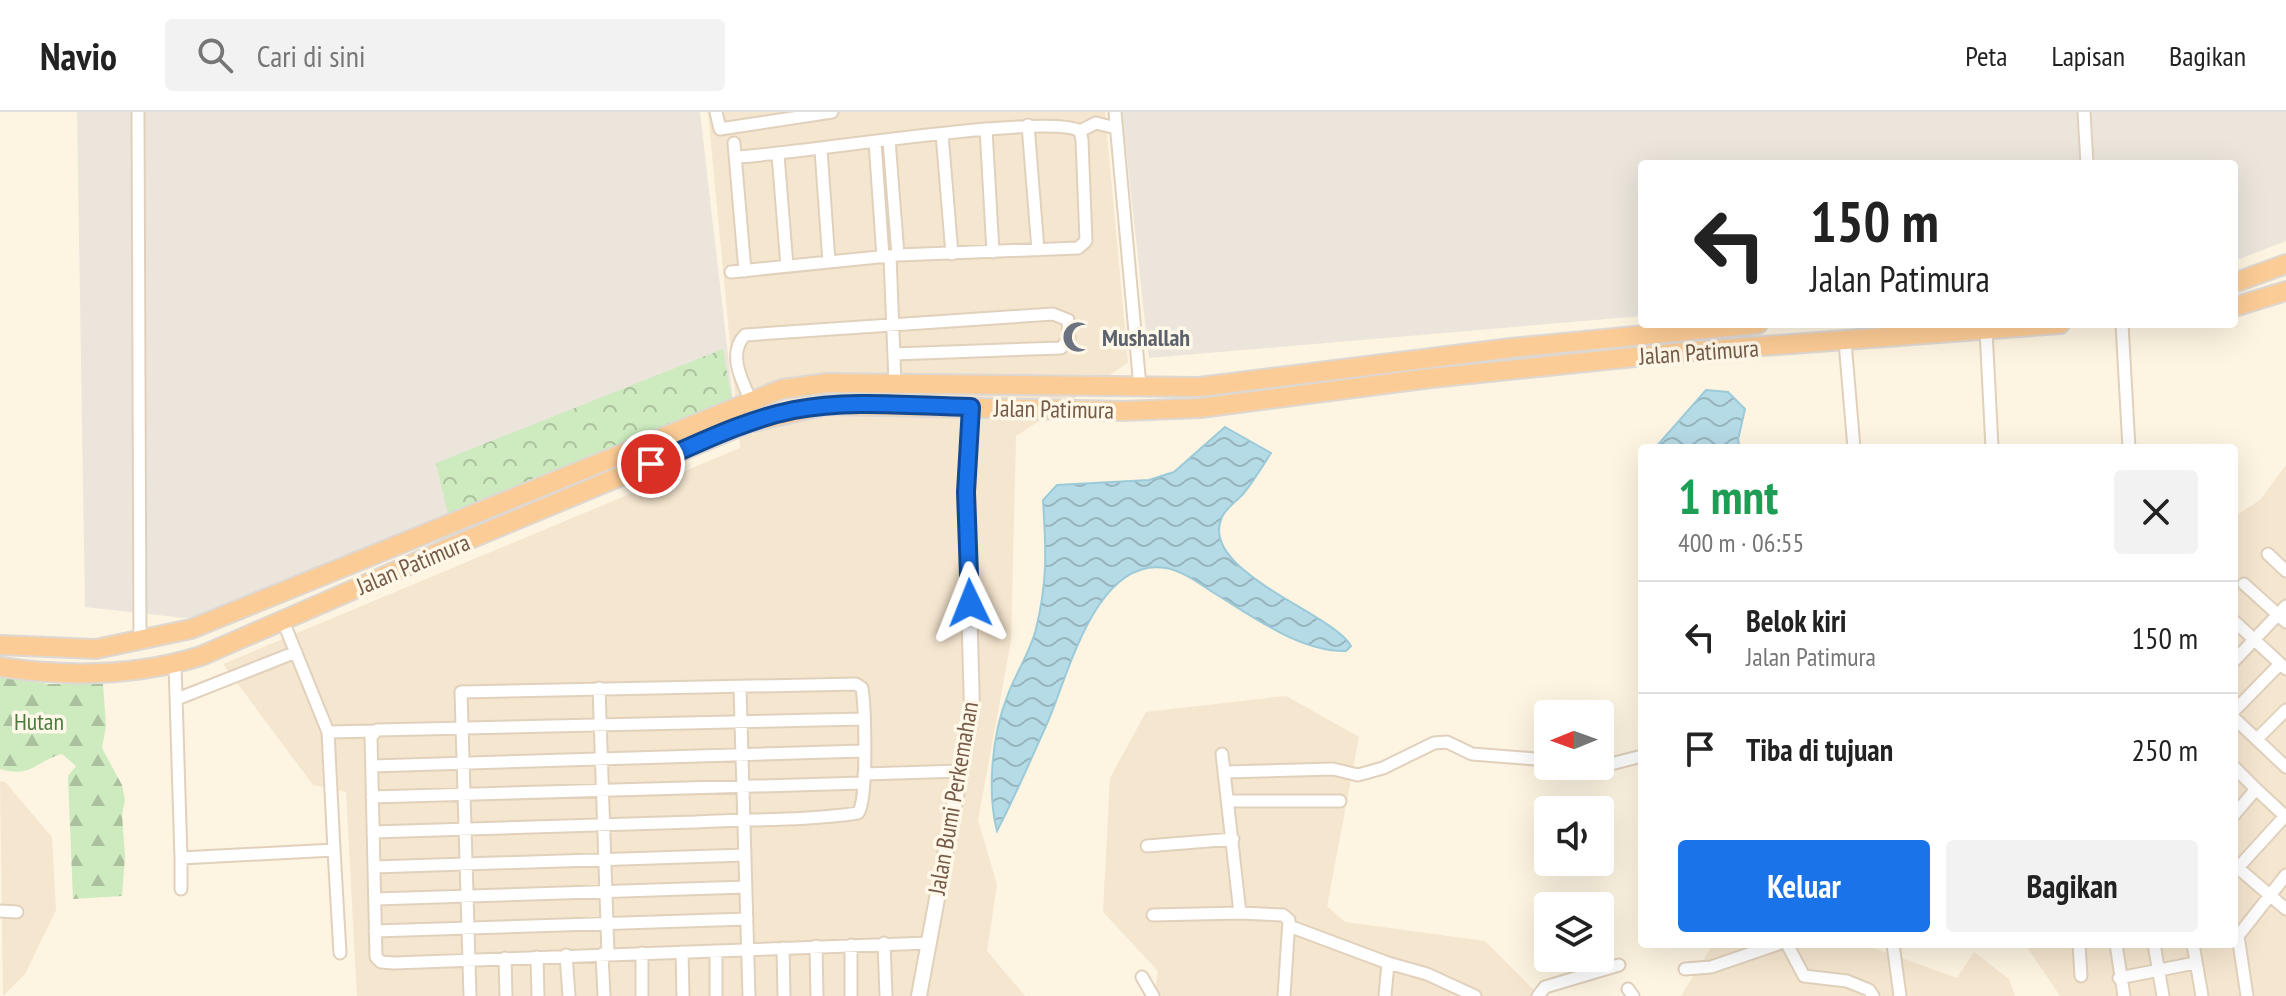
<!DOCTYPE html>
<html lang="id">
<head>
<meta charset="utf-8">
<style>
	body { margin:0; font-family:"PT Sans Narrow",sans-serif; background:#f2f2f2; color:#222; height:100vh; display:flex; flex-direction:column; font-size:30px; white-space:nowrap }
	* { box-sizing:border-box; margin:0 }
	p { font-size:26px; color:#767676 }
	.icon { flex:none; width:44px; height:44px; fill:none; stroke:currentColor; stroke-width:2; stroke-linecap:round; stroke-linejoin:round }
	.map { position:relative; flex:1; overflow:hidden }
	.side { position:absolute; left:1638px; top:332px; width:600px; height:504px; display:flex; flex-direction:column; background:#fff; border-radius:8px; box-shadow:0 8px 32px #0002 }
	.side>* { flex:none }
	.hud { position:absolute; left:1638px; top:48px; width:600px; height:168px; border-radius:8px; box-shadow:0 8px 32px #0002; background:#fff; color:#222; overflow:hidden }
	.needle { width:52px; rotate:269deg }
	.controls { position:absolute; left:1534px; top:588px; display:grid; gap:16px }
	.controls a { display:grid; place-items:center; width:80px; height:80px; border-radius:8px; background:#fff; box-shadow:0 8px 32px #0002; font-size:40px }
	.pin { position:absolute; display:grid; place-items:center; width:68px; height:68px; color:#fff; margin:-34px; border:4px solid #fff; border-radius:50%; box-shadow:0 2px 8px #0007 }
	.me { position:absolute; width:88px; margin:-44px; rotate:358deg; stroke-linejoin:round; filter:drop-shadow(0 0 6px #0008) }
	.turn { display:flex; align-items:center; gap:28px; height:168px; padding:0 40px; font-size:36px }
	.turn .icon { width:104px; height:104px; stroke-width:2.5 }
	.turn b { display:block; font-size:56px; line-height:68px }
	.round { display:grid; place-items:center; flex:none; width:84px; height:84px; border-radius:8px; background:#f2f2f2 }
	.summary { display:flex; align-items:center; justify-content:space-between; height:136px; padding:0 40px }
	h1 { font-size:48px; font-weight:600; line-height:60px; color:#1e9e55 }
	.action { display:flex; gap:16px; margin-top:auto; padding:16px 40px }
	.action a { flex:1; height:92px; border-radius:8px; background:#1a73e8; color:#fff; font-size:32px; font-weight:600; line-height:92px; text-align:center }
	.action a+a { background:#f2f2f2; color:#222 }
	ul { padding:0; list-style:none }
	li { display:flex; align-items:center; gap:24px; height:112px; padding:0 40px; border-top:2px solid #e0e0e0 }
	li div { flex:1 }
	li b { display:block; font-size:30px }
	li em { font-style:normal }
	header { display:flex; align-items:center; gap:48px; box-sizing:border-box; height:112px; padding:0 40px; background:#fff; border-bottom:2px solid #e0e0e0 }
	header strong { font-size:38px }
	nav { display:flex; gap:44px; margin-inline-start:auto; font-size:28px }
	.search { width:560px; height:72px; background:#f2f2f2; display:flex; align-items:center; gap:20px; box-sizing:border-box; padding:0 28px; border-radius:8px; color:#767676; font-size:30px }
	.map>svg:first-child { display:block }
</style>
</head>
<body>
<header>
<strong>Navio</strong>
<div class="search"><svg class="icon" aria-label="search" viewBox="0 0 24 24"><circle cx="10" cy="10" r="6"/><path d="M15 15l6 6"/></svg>Cari di sini</div>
<nav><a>Peta</a><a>Lapisan</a><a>Bagikan</a></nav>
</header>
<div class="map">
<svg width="2286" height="884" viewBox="0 0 2286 884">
	<defs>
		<pattern id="forest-firs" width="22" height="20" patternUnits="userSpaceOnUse" patternTransform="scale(2)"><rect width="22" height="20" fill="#cdebbf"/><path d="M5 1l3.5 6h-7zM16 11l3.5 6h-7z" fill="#abc19d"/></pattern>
		<pattern id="park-crowns" width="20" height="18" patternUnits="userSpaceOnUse" patternTransform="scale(2)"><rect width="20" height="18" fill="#cdebbf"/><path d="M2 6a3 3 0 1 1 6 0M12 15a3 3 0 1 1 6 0" fill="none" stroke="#abc19d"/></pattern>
		<pattern id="water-waves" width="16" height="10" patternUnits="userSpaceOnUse" patternTransform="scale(2)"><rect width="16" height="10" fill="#b5dbe7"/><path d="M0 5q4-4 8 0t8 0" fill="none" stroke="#98b5bd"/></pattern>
	</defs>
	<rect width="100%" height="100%" fill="#fdf4e1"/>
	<path fill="#f5e6cf" d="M 708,0 L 1105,0 L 1128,251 L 1016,324 L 1011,529 L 978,708 L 997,773 L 987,839 L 1025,884 L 357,884 L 346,680 L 313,673 L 223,552 L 740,336 Z
		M 2286,353 L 2286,884 L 2060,884 L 2025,832 L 2234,832 L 2234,405 L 2260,388 Z
		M 1286,584 L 1359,625 L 1327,794 L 1345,810 L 1485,829 L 1540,884 L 1154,884 L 1158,859 L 1103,800 L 1110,666 L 1146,600 Z
		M 0,669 L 5,670 L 52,725 L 56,798 L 25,862 L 3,884 Z
		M 1713,832 L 1863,832 L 1957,866 L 1974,840 L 2009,867 L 2015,884 L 1681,884 Z"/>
	<path fill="#ebe5dc" d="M 77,0 L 700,0 L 734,295 L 203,508 L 85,495 Z
		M 1122,0 L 2286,0 L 2286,129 L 2234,149 L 2234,52 L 1642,52 L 1642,204 L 1149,246 Z"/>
	<path fill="url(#forest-firs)" d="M 0,565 L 48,572 L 103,572 L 106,614 L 102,636 L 122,673 L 125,688 L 122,703 L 125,744 L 122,784 L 73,787 L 68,664 L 76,654 L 62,642 C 34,650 32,666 0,657 Z"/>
	<path fill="url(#park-crowns)" d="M 723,237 L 733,294 L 449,407 L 436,351 Z"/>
	<path fill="url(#water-waves)" stroke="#9bcad9" stroke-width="2" d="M 1706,278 L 1728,280 L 1745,297 L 1738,328 L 1740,336 L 1655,336 Z
		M 1225,315 L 1271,341 C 1262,355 1253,370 1243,382 C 1236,390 1226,396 1222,405 C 1197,459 1333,501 1351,534 L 1346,539 C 1300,540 1252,504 1214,481 C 1200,472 1183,459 1166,456 C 1094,444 1067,569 1046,614 C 1030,649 1015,685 997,719 C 987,680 992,623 1007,585 C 1015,562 1030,541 1036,517 C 1048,469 1046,436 1043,388 L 1057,373 L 1149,368 L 1174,360 Z"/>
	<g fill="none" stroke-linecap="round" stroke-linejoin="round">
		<defs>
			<path id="minor" d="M 138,0 L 140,530
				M 716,0 L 720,17 L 832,0
				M 1115,0 L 1140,275
				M 2084,0 L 2087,52
				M 1028,13 L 1038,138
				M 986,17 L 993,140
				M 1080,19 L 1096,11 L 1116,16
				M 942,22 L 952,142
				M 889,28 L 898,143
				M 875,30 L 883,145
				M 734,31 L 745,159
				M 821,38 L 829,150
				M 778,43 L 787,154
				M 890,144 L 895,271
				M 731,160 L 898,143 L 1078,136 L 1086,129 L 1082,28 L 1080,19 C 1048,0 793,43 736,45
				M 2122,212 L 2129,336
				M 1986,218 L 1992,336
				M 1845,230 L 1854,336
				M 751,289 C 742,269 727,242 745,223 L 1053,202 L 1068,208 L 1069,227 L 1061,236 L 894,242
				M 2268,442 L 2286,459
				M 2244,472 L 2286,510
				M 2234,509 L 2286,557
				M 2234,549 L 2286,494
				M 175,552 L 181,746 L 334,738 L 328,620 L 283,509
				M 599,576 L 608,842
				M 740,576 L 749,884
				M 177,587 L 296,540
				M 2234,599 L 2280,552
				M 2234,606 L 2286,655
				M 863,607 L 377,618 L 371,625 L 376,845 L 381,850 L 394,851 L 928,831
				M 328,620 L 375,619
				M 2257,627 L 2286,598
				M 1222,642 L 1240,801 L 1283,803 L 1289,808 L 1284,884
				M 372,654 L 863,639
				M 1582,654 L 1595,656 L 1642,644
				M 2234,655 L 2256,677 L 2234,703
				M 1225,660 L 1333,657 L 1358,663 L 1383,656 L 1434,631 L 1447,630 L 1472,642 L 1548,648
				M 864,662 L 962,659
				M 2256,677 L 2286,705
				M 372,685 L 863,671
				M 1229,689 L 1340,689
				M 373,720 C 480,717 587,714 695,710 C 748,707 805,709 858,701 C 868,689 865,596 862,576 L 856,572 L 461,580 C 464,682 467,783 470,884
				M 1147,734 L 1233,727
				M 334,738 L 340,841
				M 181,746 L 181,777
				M 374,755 L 745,743
				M 2238,756 L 2286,797
				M 2234,760 L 2286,703
				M 376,787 L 746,775
				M 0,799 L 17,800
				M 1153,803 L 1240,801
				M 1289,814 L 1388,851 L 1427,862 L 1475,884
				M 375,819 L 747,807
				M 884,831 L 886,884
				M 1787,832 L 1804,864 L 1847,869 L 1869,878 L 1873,884
				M 1893,832 L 1900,884
				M 2079,832 L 2081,864
				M 2116,832 L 2124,884
				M 2154,832 L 2163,884
				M 2193,832 L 2202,884
				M 851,833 L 851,884
				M 816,834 L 817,884
				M 783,836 L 784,884
				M 716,839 L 716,884
				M 682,840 L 683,884
				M 642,841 L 642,884
				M 602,842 L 604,884
				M 566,843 L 569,884
				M 537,845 L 538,884
				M 505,846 L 506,884
				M 1685,857 L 1711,855 L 1778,832
				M 1142,865 L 1153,884
				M 2119,866 L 2195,851
				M 1628,877 L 1633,884
				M 1385,884 L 1388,851
				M 1538,884 L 1545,875 L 1619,853
				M 2247,884 L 2238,824 L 2286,763"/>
			<path id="tertiary" d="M 919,884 L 972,597 L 966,380 L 971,295"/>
			<path id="trunk" d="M 2234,171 L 2286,152
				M 2234,195 L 2286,179
				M 0,533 L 96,537 L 191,517 L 782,277 L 828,271 L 1199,275 L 1511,236 L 1758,212
				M 0,555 C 66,565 137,564 201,544 L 451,435 L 748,311 L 827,293 L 1123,299 L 1200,296 L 1431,266 L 1683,240 L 2060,212"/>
		</defs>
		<use href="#minor" stroke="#e1d1bc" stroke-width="15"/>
		<use href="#tertiary" stroke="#e1d1bc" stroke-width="18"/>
		<use href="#trunk" stroke="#ded8d3" stroke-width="22"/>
		<use href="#minor" stroke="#fff" stroke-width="11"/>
		<use href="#tertiary" stroke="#fff" stroke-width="14"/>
		<use href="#trunk" stroke="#fccc96" stroke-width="18"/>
	</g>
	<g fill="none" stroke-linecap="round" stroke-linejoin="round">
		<defs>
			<path id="route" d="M 651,352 C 697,332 744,308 794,298 C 851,287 913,294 971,295 L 966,380 L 970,491"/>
		</defs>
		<use href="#route" stroke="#114b97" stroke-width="20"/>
		<use href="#route" stroke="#1a73e8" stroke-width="14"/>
	</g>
	<defs>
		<symbol id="mosque-bare" viewBox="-9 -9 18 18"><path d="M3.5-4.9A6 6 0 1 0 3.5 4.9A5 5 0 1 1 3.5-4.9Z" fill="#6b7280" stroke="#fff8e8" stroke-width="2.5" paint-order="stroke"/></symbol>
	</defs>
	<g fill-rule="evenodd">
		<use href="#mosque-bare" x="1056" y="203" width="44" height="44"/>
	</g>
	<g text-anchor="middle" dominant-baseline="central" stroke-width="7" stroke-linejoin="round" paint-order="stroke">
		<g font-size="24" font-weight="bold" fill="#5b616d" stroke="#fff8e8" text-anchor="start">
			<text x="1102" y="225">Mushallah</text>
		</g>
		<g font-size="24" fill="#755b47" stroke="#fff8e8">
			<text transform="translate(1699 240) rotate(-4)">Jalan Patimura</text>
			<text transform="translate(1054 297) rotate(1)">Jalan Patimura</text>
			<text transform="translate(413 452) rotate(-23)">Jalan Patimura</text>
			<text transform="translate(953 686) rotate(-80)">Jalan Bumi Perkemahan</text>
		</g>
		<g font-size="24" fill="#4c7b3f" stroke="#fff8e8">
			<text x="39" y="609">Hutan</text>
		</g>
	</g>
</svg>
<div class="controls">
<a><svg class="needle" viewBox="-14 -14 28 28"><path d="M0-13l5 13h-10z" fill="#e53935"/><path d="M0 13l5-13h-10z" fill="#767676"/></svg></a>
<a><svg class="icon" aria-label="sound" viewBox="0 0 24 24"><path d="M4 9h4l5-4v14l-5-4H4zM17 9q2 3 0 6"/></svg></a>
<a><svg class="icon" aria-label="layers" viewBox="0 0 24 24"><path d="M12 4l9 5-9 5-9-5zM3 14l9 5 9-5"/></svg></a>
</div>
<div class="pin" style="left:651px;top:352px;background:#d93025"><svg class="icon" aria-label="arrive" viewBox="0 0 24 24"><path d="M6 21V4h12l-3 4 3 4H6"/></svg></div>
<svg class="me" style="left:970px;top:491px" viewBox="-20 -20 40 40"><path d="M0-17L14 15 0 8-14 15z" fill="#1a73e8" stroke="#fff" stroke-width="4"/></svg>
<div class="hud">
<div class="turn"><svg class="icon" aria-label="left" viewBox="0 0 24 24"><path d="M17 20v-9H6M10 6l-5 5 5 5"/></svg><div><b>150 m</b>Jalan Patimura</div></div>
</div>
<section class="side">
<div class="summary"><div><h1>1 mnt</h1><p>400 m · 06:55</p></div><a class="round"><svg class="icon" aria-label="close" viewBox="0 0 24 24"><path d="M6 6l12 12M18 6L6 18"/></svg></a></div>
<ul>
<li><svg class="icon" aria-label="left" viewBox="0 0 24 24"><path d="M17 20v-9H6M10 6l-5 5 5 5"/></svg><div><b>Belok kiri</b><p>Jalan Patimura</p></div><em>150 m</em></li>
<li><svg class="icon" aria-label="arrive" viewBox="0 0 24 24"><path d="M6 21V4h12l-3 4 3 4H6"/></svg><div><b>Tiba di tujuan</b></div><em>250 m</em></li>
</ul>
<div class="action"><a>Keluar</a><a>Bagikan</a></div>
</section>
</div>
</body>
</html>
